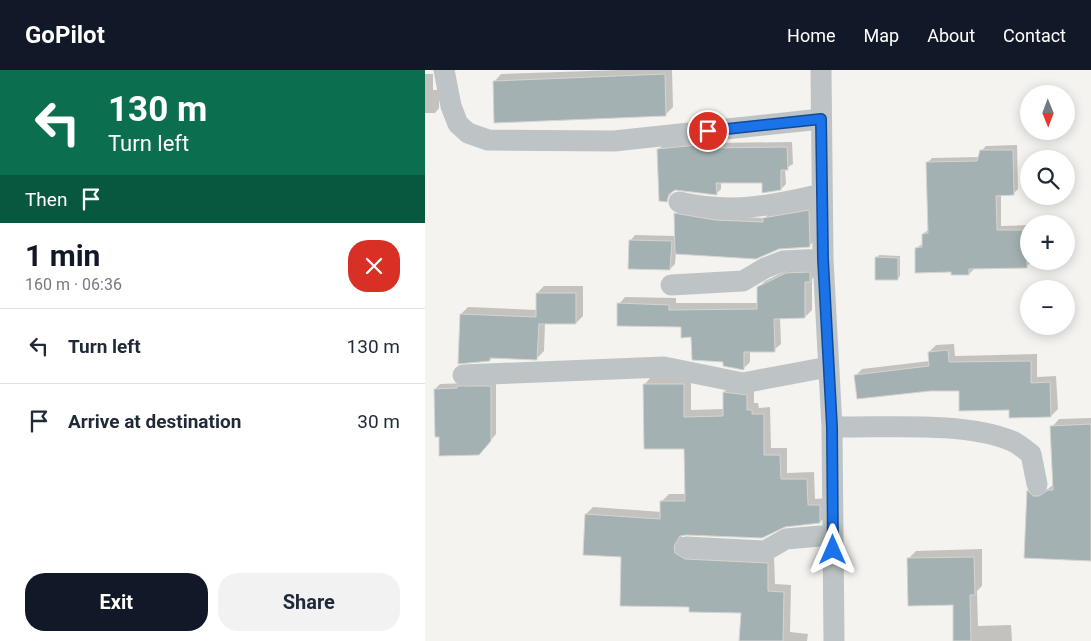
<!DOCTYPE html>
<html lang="en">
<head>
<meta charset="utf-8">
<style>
	body { margin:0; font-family:Roboto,sans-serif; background:#f2f2f3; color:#1f2937; height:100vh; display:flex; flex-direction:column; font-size:19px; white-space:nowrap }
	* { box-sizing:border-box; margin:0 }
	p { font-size:16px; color:#747a83 }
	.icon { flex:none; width:28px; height:28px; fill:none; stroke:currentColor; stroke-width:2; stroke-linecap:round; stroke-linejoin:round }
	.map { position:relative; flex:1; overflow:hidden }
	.details { display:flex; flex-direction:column; background:#fff; width:425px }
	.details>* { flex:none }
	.banner { background:#0b6e4f; color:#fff; overflow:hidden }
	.needle { width:32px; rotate:179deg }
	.tools { position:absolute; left:595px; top:15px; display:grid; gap:10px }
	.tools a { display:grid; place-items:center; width:55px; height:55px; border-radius:50%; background:#fff; box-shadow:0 2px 12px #0003; font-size:25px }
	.pin { position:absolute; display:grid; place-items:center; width:42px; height:42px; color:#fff; margin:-21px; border:2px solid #fff; border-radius:50%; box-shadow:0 1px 5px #0007 }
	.me { position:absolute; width:55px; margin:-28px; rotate:0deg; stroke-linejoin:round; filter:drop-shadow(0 0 4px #0008) }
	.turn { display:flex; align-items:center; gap:18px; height:105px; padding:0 25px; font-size:22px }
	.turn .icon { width:65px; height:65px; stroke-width:2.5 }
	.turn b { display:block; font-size:35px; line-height:42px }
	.then { display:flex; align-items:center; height:48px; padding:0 25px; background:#0003; gap:10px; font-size:19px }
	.round { display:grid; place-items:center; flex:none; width:52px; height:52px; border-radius:20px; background:#f2f2f3 }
	.head { display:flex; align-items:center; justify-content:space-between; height:85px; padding:0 25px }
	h1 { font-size:30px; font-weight:700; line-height:38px; color:#111827 }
	.action { display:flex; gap:10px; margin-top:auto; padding:10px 25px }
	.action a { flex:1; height:58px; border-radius:20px; background:#111827; color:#fff; font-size:20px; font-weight:700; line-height:58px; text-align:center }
	.action a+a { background:#f2f2f3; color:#1f2937 }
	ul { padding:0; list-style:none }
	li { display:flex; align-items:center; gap:15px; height:75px; padding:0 25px; border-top:1px solid #e0e1e3 }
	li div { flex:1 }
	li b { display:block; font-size:19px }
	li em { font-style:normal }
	header { display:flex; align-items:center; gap:30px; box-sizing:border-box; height:70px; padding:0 25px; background:#111827; color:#fff }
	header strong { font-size:24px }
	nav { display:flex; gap:28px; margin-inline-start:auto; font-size:18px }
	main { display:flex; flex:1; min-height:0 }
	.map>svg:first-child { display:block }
</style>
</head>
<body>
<header>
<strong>GoPilot</strong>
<nav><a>Home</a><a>Map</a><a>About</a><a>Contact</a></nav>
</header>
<main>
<section class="details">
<div class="banner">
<div class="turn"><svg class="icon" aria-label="left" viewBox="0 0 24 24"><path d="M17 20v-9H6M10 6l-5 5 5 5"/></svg><div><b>130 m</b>Turn left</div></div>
<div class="then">Then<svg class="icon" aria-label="arrive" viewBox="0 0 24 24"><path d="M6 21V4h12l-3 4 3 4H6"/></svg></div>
</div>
<div class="head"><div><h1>1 min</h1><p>160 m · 06:36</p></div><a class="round" style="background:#d93025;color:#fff"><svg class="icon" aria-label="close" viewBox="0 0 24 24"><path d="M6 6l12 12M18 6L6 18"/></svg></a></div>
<ul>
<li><svg class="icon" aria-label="left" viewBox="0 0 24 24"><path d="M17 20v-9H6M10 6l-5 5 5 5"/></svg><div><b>Turn left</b></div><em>130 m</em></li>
<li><svg class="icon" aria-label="arrive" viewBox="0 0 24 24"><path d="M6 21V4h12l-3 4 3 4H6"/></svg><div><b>Arrive at destination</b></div><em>30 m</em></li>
</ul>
<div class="action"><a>Exit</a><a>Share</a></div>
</section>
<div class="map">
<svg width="666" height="571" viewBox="0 0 666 571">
	<rect width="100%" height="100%" fill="#f4f3ef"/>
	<path fill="#0003" d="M 194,0 L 247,0 L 248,37 L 241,44 L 69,12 L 76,4 Z
		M 0,4 L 8,4 L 8,20 L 14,20 L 14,38 L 10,43 L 0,43 Z
		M 287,69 L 287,73 L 367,72 L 368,94 L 360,99 L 361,114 L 356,119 L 338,112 L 296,112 L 296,119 L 291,124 L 250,119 L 241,130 L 234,79 L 239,74 Z
		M 592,75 L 593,119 L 588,124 L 576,125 L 576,156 L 604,155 L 604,191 L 606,192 L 601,197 L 550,198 L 544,204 L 527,200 L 491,178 L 499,173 L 498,164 L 504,159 L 502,93 L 507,88 L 555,87 L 556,81 L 561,76 Z
		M 389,136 L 389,171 L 384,176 L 251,182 L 250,194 L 245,199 L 205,171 L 210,165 L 251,166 L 250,144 L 255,139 L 295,146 L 340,148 L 344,144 Z
		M 454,185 L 475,186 L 475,206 L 472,209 L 452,188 Z
		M 392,196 L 392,204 L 387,209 L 387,240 L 380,247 L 355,247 L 356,274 L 349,280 L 325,281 L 325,292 L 318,299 L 299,291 L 257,256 L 194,234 L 200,227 L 251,228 L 251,233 L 333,233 L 333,218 L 340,211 L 369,197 Z
		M 119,216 L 158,216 L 158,246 L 151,253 L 120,253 L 119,281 L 112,288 L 68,287 L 65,290 L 36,244 L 43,237 L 112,240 L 112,223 Z
		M 529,274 L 530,286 L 612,284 L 612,307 L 631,306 L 633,339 L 626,346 L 585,339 L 535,320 L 431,305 L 437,299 L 505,291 L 504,282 L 511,275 Z
		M 226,307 L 266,307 L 266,340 L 299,339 L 299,322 L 306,315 L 329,318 L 329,333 L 333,333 L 334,338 L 345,337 L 346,378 L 362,378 L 362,403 L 389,402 L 390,429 L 402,428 L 402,445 L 395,452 L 261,463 L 257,465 L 256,475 L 349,486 L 350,514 L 366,515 L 365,562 L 383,564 L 382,571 L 315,571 L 317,542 L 266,536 L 198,486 L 161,444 L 168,437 L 237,442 L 237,431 L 244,424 L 261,424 L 260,377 L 219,315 Z
		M 71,312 L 71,364 L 59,378 L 15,366 L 10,319 L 15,314 Z
		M 666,348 L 666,489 L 603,421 L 610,413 L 616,418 L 623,419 L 629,414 L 627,357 L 634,349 Z
		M 557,479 L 557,516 L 552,521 L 553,556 L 586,555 L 587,571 L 530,571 L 529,534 L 483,489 L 491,481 Z"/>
	<path fill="#a4b1b3" stroke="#d5d4d2" d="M 240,4 L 241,46 L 69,53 L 68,11 Z
		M 282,74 L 282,78 L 362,77 L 363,100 L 356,100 L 356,120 L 337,123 L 337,113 L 291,113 L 292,125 L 250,120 L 244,124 L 242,132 L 234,131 L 232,79 Z
		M 555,80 L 588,80 L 589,125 L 571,126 L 572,160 L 601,160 L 602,198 L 544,199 L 544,205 L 526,205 L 526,202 L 490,203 L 490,178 L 497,177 L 497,164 L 503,163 L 501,92 L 552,91 Z
		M 384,140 L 385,177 L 354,179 L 331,189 L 250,184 L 249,143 L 290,150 L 338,152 L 338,148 Z
		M 204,170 L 247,171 L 245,200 L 203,199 Z
		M 450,187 L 473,188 L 473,210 L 450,210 Z
		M 385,202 L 385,212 L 380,212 L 380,248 L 349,249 L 350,282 L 319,282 L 319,300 L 298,296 L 298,292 L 267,290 L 266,267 L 256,268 L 256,257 L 192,256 L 192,233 L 244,235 L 244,240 L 332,239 L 332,217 L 361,203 Z
		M 111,223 L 151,223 L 151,254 L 114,254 L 112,290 L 65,288 L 65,291 L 33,294 L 35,244 L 111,247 Z
		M 523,280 L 524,292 L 606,291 L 606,313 L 625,312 L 626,347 L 584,348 L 584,340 L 534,341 L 534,321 L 505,321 L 432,329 L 429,305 L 504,296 L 503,282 Z
		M 218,314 L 259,314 L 259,347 L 298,346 L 298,322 L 322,325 L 322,340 L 327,340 L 327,344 L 339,344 L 339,385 L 355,385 L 356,409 L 382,409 L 383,435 L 395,435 L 395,453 L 360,457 L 337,468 L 261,465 L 255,466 L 249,476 L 250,483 L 260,489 L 343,493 L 343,521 L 359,522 L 358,571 L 314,571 L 316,543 L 264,542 L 264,537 L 195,536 L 196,487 L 158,485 L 160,444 L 235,449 L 235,431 L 260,431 L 259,379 L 219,379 Z
		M 32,316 L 66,316 L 66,371 L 54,385 L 14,386 L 14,367 L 10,367 L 9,319 L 32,318 Z
		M 666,354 L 666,491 L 599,488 L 602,420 L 608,426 L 614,426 L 623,420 L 628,420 L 625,356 Z
		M 549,487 L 550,525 L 545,525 L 546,571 L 528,571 L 528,535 L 483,536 L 482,488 Z"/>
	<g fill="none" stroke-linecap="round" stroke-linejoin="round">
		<path stroke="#bec4c6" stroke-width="21" d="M 19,0 L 26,36 L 33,54 L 43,63 L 63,70 L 189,71 L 396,49
			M 396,0 L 398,189 L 407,357 L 409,571
			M 254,132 C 306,144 346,136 397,124
			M 246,215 L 318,211 L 340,198 L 358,191 L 398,189
			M 38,305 L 239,297 L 318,313 L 403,297
			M 407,357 C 460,358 539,351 587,371 C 594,374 600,380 606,384 L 612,414
			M 261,477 L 340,481 L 361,469 L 407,465"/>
	</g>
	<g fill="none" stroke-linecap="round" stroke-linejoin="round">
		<defs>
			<path id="route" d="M 283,61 L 396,49 L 398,189 L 407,357 L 408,480"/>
		</defs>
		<use href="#route" stroke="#114b97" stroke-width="12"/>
		<use href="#route" stroke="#1a73e8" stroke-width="9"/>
	</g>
</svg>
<div class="tools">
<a><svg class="needle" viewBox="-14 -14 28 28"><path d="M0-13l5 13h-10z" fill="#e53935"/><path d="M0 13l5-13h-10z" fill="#747a83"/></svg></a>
<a><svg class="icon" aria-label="search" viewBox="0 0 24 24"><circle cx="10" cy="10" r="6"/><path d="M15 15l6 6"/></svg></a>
<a>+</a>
<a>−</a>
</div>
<div class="pin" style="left:283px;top:61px;background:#d93025"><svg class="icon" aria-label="arrive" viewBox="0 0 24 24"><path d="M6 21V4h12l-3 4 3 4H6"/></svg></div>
<svg class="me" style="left:408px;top:480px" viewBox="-20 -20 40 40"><path d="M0-17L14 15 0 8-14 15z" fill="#1a73e8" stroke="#fff" stroke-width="4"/></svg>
</div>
</main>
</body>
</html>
